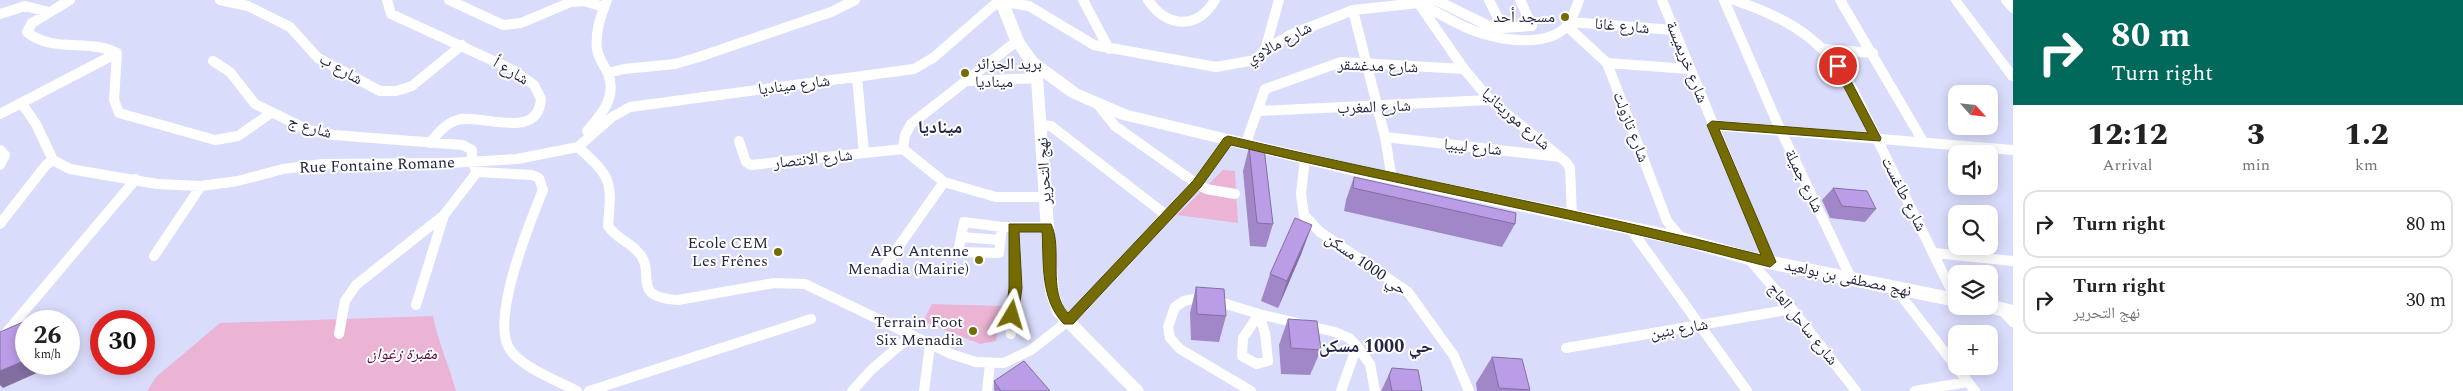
<!DOCTYPE html>
<html lang="en">
<head>
<meta charset="utf-8">
<style>
	body { margin:0; font-family:Spectral,"Noto Naskh Arabic",serif; background:#f2f2f2; color:#222; height:100vh; display:flex; flex-direction:column; font-size:19px; white-space:nowrap }
	* { box-sizing:border-box; margin:0 }
	p { font-size:16px; color:#767676 }
	.icon { flex:none; width:28px; height:28px; fill:none; stroke:currentColor; stroke-width:2; stroke-linecap:round; stroke-linejoin:round }
	.map { position:relative; flex:1; overflow:hidden }
	.panel { display:flex; flex-direction:column; background:#fff; width:450px }
	.panel>* { flex:none }
	.guide { background:#00695c; color:#fff; overflow:hidden }
	.needle { width:32px; rotate:117deg }
	.fabs { position:absolute; left:1948px; top:85px; display:grid; gap:10px }
	.fabs a { display:grid; place-items:center; width:50px; height:50px; border-radius:10px; background:#fff; box-shadow:0 2px 12px #0003; font-size:25px }
	.speed { position:absolute; left:15px; top:310px; display:flex; gap:10px; font-size:25px; font-weight:700; text-align:center }
	.speed>* { display:grid; place-content:center; width:65px; height:65px; border-radius:50%; background:#fff; box-shadow:0 2px 12px #0003; line-height:1 }
	.speed small { font-size:12px; font-weight:400 }
	.speed .limit { border:8px solid #d22; background:#fff; color:#111 }
	.pin { position:absolute; display:grid; place-items:center; width:42px; height:42px; color:#fff; margin:-21px; border:2px solid #fff; border-radius:50%; box-shadow:0 1px 5px #0007 }
	.me { position:absolute; width:55px; margin:-28px; rotate:7deg; stroke-linejoin:round; filter:drop-shadow(0 0 4px #0008) }
	.turn { display:flex; align-items:center; gap:18px; height:105px; padding:0 15px; font-size:22px }
	.turn .icon { width:65px; height:65px; stroke-width:2.5 }
	.turn b { display:block; font-size:35px; line-height:42px }
	.eta { display:flex; justify-content:space-evenly; align-items:center; height:85px; text-align:center }
	.eta b { font-size:30px; font-weight:800; line-height:35px }
	ul { padding:0; list-style:none }
	li { display:flex; align-items:center; gap:15px; height:68px; margin:0 10px 8px; padding:0 5px; border:2px solid #e0e0e0; border-radius:15px }
	li div { flex:1 }
	li b { display:block; font-size:19px }
	li em { font-style:normal }
	main { display:flex; flex:1; min-height:0 }
	.map>svg:first-child { display:block }
</style>
</head>
<body>
<main>
<div class="map">
<svg width="2013" height="391" viewBox="0 0 2013 391">
	<rect width="100%" height="100%" fill="#dadcfc"/>
	<path fill="#ebb4d4" d="M 1223,170 L 1235,171 L 1238,223 L 1177,215 Z
		M 932,304 L 1002,306 L 996,341 L 980,344 L 923,321 Z
		M 433,316 C 438,342 449,365 456,391 L 147,391 L 156,377 L 220,323 Z"/>
	<g fill="none" stroke-linecap="round" stroke-linejoin="round">
		<path stroke="#fff" stroke-width="10" d="M 70,0 L 32,23 L 27,32 C 54,54 87,38 117,53 L 114,100 L 119,113 L 215,140 L 238,136 L 271,113
			M 220,0 L 248,6 L 290,27 L 318,58 L 380,91 L 396,91 L 412,86 L 462,45
			M 387,0 L 391,14 L 513,70 L 534,85 L 541,99 C 538,142 481,113 457,120 C 445,124 437,134 430,143
			M 449,0 L 503,25 L 521,23 L 571,2 L 584,1 L 604,7
			M 1083,0 L 1109,49
			M 1148,0 C 1167,28 1197,30 1215,0
			M 1489,0 L 1503,28
			M 1662,0 L 1770,262
			M 1724,0 L 1780,129 L 1851,278
			M 1734,0 C 1788,18 1827,41 1854,92 L 1956,300
			M 1840,0 L 1924,143
			M 2006,0 L 2013,8
			M 1419,4 L 1464,69 L 1490,100 L 1566,162 L 1570,168 L 1572,217
			M 1420,4 C 1438,12 1454,23 1472,30 C 1499,40 1551,50 1570,22 C 1574,15 1576,7 1579,0
			M 1353,10 L 1385,137 L 1392,179
			M 0,14 L 25,6 L 49,12
			M 1570,22 L 1674,30
			M 1567,26 L 1607,63 L 1667,221 L 1682,239
			M 1017,41 L 911,124 L 905,135 L 903,149 L 944,182 L 996,197 L 1045,197
			M 1825,49 L 1873,53
			M 1265,50 L 1279,0
			M 213,61 L 230,72 L 255,104 L 308,130 L 334,135 L 463,145 L 472,150 L 472,162 L 477,172 L 532,175 L 539,178 L 543,190 C 530,222 491,317 509,348 C 520,367 558,381 577,391
			M 1607,63 L 1689,69
			M 608,73 L 624,69 L 675,64 L 699,57 L 831,12 L 855,0
			M 857,77 L 864,153
			M 968,81 L 1037,78
			M 22,104 L 36,124 L 53,160 L 70,169 L 157,184 L 201,186 L 238,181 L 283,169 L 323,164 L 448,163 L 517,159 L 578,147
			M 1099,106 L 1115,126 L 1197,184 L 1206,189 L 1235,194
			M 1257,111 L 1490,100
			M 0,114 L 117,53
			M 1041,125 L 1051,126 L 1166,215
			M 1712,125 L 2013,150
			M 587,131 C 602,114 617,97 608,73 C 604,65 598,58 597,49 C 595,32 601,15 607,0
			M 1385,137 L 1560,157
			M 739,141 L 746,162 L 751,165 L 903,149
			M 1248,144 L 1248,137 L 1265,89 L 1341,62 L 1464,69
			M 578,147 L 612,117 L 630,107 L 914,69 L 933,58 L 994,5 L 1011,3 L 1029,6 L 1094,45 L 1216,67 L 1255,60 L 1265,50 L 1290,35 L 1353,10 L 1438,1 L 1487,25 L 1503,28 L 1532,26 L 1520,0
			M 578,147 C 612,178 612,180 608,226 C 616,238 628,241 637,251 C 659,272 627,297 678,300 L 774,283 L 805,284 L 951,354 L 976,362 L 1004,363 L 1031,350 L 1068,321 L 1197,184 L 1228,140
			M 0,150 L 5,155 L 0,165
			M 1305,158 L 1301,194 L 1304,215 L 1320,232 L 1408,292 L 1454,356 L 1469,391
			M 0,224 L 46,165 L 53,160
			M 1630,228 L 1747,391
			M 961,237 L 964,222 L 1002,227 L 1047,227
			M 1000,240 L 961,237 L 958,252 L 999,253 L 1002,227
			M 1935,253 L 2013,261
			M 154,256 L 201,186
			M 1748,258 L 1792,309 L 1856,391
			M 880,273 L 944,182
			M 1895,288 L 1975,391
			M 416,305 L 444,215
			M 2002,310 L 2013,322
			M 1259,314 L 1265,333 L 1268,361 L 1257,364 L 1242,356 L 1243,338 Z
			M 339,334 L 345,301 L 356,285 L 444,215 L 477,172
			M 1011,334 L 1015,288 L 1014,227
			M 0,340 L 136,179
			M 1566,348 L 1792,309
			M 589,391 L 811,319
			M 852,391 L 872,369 L 912,335
			M 924,391 L 930,345
			M 987,391 L 990,364
			M 1251,391 L 1180,349 L 1170,338 L 1168,327 L 1175,307 L 1184,301 L 1198,298 L 1213,300 L 1259,314 L 1335,332 L 1349,338 L 1357,346
			M 1341,391 L 1357,346 L 1370,364 L 1375,391
			M 1915,391 L 1967,382"/>
		<path fill="#fff" fill-rule="evenodd" d="M 1950,0 L 1961,0 L 2013,69 L 2013,81 L 2009,80 Z
			M 1040,65 L 1046,69 L 1043,78 L 1059,292 L 1064,308 L 1142,387 L 1144,391 L 1128,391 L 1053,315 L 1045,292 L 1031,78 L 1036,66 Z"/>
		<path fill="#fff" fill-rule="evenodd" d="M 994,0 L 1008,0 L 1024,40 L 1037,58 L 1079,89 L 1128,110 L 1358,165 L 1682,232 L 1748,251 L 1956,293 L 1956,306 L 1959,306 L 1956,307 L 1748,265 L 1682,246 L 1358,177 L 1119,119 L 1069,97 L 1027,66 L 1010,41 Z
			M 1989,299 L 2013,305 L 2013,319 L 1979,311 L 1976,306 L 1989,306 Z"/>
	</g>
	<path fill="#a187c7" d="M 1249,147 L 1273,224 L 1266,247 L 1250,246 L 1243,171 Z
		M 1354,177 L 1515,224 L 1502,247 L 1344,211 L 1346,200 Z
		M 1833,188 L 1876,209 L 1865,222 L 1830,218 L 1822,200 Z
		M 1302,252 L 1278,308 L 1261,301 L 1270,274 Z
		M 1196,287 L 1226,316 L 1219,342 L 1191,340 L 1190,313 Z
		M 1288,319 L 1321,350 L 1310,375 L 1281,374 L 1279,345 Z
		M 1492,357 L 1530,390 L 1529,391 L 1477,391 L 1476,383 Z
		M 1392,368 L 1422,391 L 1381,391 Z
		M 994,381 L 1050,391 L 995,391 L 994,390 Z"/>
	<path fill="#836ea2" d="M 1312,225 L 1302,252 L 1278,308 L 1287,281 Z
		M 45,317 L 50,321 L 45,321 Z
		M 26,360 L 26,364 L 57,364 L 3,388 L 0,385 L 0,371 Z"/>
	<path fill="#bb9de7" stroke="#836ea2" d="M 1249,147 L 1264,148 L 1273,224 L 1257,223 Z
		M 1354,177 L 1516,213 L 1515,224 L 1353,188 Z
		M 1833,188 L 1867,191 L 1876,209 L 1842,206 Z
		M 1295,218 L 1312,225 L 1287,281 L 1270,274 Z
		M 1196,287 L 1224,289 L 1226,316 L 1197,314 Z
		M 37,316 L 37,320 L 45,317 L 45,321 L 26,321 L 26,360 L 0,371 L 0,332 Z
		M 1288,319 L 1317,321 L 1321,350 L 1291,348 Z
		M 1492,357 L 1522,359 L 1530,390 L 1499,388 Z
		M 1024,361 L 1050,391 L 1001,391 L 994,381 Z
		M 1392,368 L 1418,370 L 1422,391 L 1392,391 L 1389,376 Z"/>
	<path fill="#756b03" stroke="#4c4602" d="M 1838,62 L 1843,66 L 1881,138 L 1880,141 L 1719,129 L 1776,262 L 1770,267 C 1592,220 1410,188 1231,145 L 1201,187 L 1073,324 L 1064,324 C 1040,300 1044,263 1042,232 L 1019,232 L 1022,288 L 1018,315 L 1012,321 L 1006,315 L 1009,288 L 1009,224 L 1051,224 C 1063,248 1047,291 1068,313 L 1193,181 L 1224,138 L 1228,136 C 1405,178 1585,210 1761,255 L 1707,125 L 1712,121 L 1868,133 L 1833,66 Z"/>
	<g fill="#756b03" stroke="#fff" stroke-width="2">
		<circle cx="1565" cy="17" r="5"/>
		<circle cx="965" cy="73" r="5"/>
		<circle cx="778" cy="252" r="5"/>
		<circle cx="979" cy="260" r="5"/>
		<circle cx="973" cy="331" r="5"/>
	</g>
	<g text-anchor="middle" dominant-baseline="central" stroke-width="4" stroke-linejoin="round" paint-order="stroke">
		<g font-size="16" fill="#252543" stroke="#fff" text-anchor="end">
			<text x="1555" y="17">مسجد أحد</text>
			<text x="975" y="64" text-anchor="start">بريد الجزائر<tspan x="975" dy="18">ميناديا</tspan></text>
			<text x="768" y="243">Ecole CEM<tspan x="768" dy="18">Les Frênes</tspan></text>
			<text x="969" y="251">APC Antenne<tspan x="969" dy="18">Menadia (Mairie)</tspan></text>
			<text x="963" y="322">Terrain Foot<tspan x="963" dy="18">Six Menadia</tspan></text>
		</g>
		<g font-size="16" fill="#252543" stroke="#fff">
			<text transform="translate(1622 26) rotate(5)">شارع غانا</text>
			<text transform="translate(1279 43) rotate(-28)">شارع مالاوي</text>
			<text transform="translate(1687 62) rotate(68)">شارع خريميسة</text>
			<text transform="translate(1378 66) rotate(2)">شارع مدغشقر</text>
			<text transform="translate(341 69) rotate(30)">شارع ب</text>
			<text transform="translate(511 71) rotate(31)">شارع أ</text>
			<text transform="translate(794 85) rotate(-7)">شارع ميناديا</text>
			<text transform="translate(1374 107) rotate(-2)">شارع المغرب</text>
			<text transform="translate(1516 119) rotate(41)">شارع موريتانيا</text>
			<text transform="translate(310 127) rotate(17)">شارع ج</text>
			<text transform="translate(1631 127) rotate(69)">شارع تازولت</text>
			<text transform="translate(1473 147) rotate(6)">شارع ليبيا</text>
			<text transform="translate(813 159) rotate(-6)">شارع الانتصار</text>
			<text transform="translate(377 165) rotate(-2)">Rue Fontaine Romane</text>
			<text transform="translate(1044 171) rotate(-93)">نهج التحرير</text>
			<text transform="translate(1804 181) rotate(64)">شارع جميلة</text>
			<text transform="translate(1904 194) rotate(63)">شارع طاغست</text>
			<text transform="translate(1366 264) rotate(35)">حي 1000 مسكن</text>
			<text transform="translate(1848 278) rotate(12)">نهج مصطفى بن بولعيد</text>
			<text transform="translate(1803 324) rotate(51)">شارع ساحل العاج</text>
			<text transform="translate(1679 329) rotate(-10)">شارع بنين</text>
		</g>
		<g font-size="16" font-style="italic" fill="#550640" stroke="#fff">
			<text x="402" y="354">مقبرة زغوان</text>
		</g>
		<g font-size="18" font-weight="bold" fill="#252543" stroke="#fff">
			<text x="940" y="127">ميناديا</text>
			<text x="1376" y="346">حي 1000 مسكن</text>
		</g>
	</g>
</svg>
<div class="fabs">
<a><svg class="needle" viewBox="-14 -14 28 28"><path d="M0-13l5 13h-10z" fill="#e53935"/><path d="M0 13l5-13h-10z" fill="#767676"/></svg></a>
<a><svg class="icon" aria-label="sound" viewBox="0 0 24 24"><path d="M4 9h4l5-4v14l-5-4H4zM17 9q2 3 0 6"/></svg></a>
<a><svg class="icon" aria-label="search" viewBox="0 0 24 24"><circle cx="10" cy="10" r="6"/><path d="M15 15l6 6"/></svg></a>
<a><svg class="icon" aria-label="layers" viewBox="0 0 24 24"><path d="M12 4l9 5-9 5-9-5zM3 14l9 5 9-5"/></svg></a>
<a>+</a>
</div>
<div class="speed"><div>26<small>km/h</small></div><div class="limit">30</div></div>
<div class="pin" style="left:1838px;top:66px;background:#d93025"><svg class="icon" aria-label="arrive" viewBox="0 0 24 24"><path d="M6 21V4h12l-3 4 3 4H6"/></svg></div>
<svg class="me" style="left:1012px;top:315px" viewBox="-20 -20 40 40"><path d="M0-17L14 15 0 8-14 15z" fill="#756b03" stroke="#fff" stroke-width="4"/></svg>
</div>
<section class="panel">
<div class="guide">
<div class="turn"><svg class="icon" aria-label="right" viewBox="0 0 24 24"><path d="M7 20v-9h11M14 6l5 5-5 5"/></svg><div><b>80 m</b>Turn right</div></div>
</div>
<div class="eta">
<div><b>12:12</b><p>Arrival</p></div>
<div><b>3</b><p>min</p></div>
<div><b>1.2</b><p>km</p></div>
</div>
<ul>
<li><svg class="icon" aria-label="right" viewBox="0 0 24 24"><path d="M7 20v-9h11M14 6l5 5-5 5"/></svg><div><b>Turn right</b></div><em>80 m</em></li>
<li><svg class="icon" aria-label="right" viewBox="0 0 24 24"><path d="M7 20v-9h11M14 6l5 5-5 5"/></svg><div><b>Turn right</b><p>نهج التحرير</p></div><em>30 m</em></li>
</ul>
</section>
</main>
</body>
</html>
